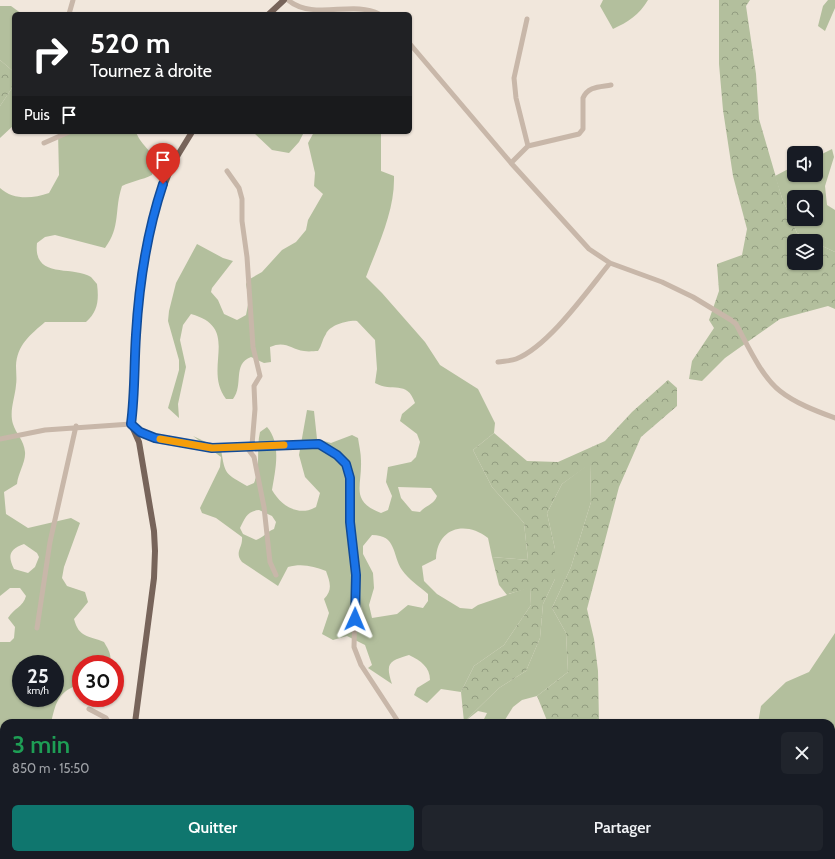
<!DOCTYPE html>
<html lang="fr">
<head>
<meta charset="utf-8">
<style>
	body { margin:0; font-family:Cabin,sans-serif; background:#20242c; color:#f1f3f6; height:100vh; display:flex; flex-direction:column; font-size:15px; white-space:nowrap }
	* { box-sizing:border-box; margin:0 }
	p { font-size:13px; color:#9ea1a6 }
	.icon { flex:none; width:22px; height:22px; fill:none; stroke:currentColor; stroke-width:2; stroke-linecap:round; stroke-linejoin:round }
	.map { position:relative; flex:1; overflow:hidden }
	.details { position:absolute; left:0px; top:719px; width:835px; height:140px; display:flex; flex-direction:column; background:#171b24; border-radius:12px 12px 0 0; box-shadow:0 1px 3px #0004 }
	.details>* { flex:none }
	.banner { position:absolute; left:12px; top:12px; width:400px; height:122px; border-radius:6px; box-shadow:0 1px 3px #0004; background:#202124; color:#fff; overflow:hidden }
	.controls { position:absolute; left:787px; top:146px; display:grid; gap:8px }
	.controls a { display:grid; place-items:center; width:36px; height:36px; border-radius:6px; background:#171b24; box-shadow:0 1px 3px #0004; font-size:20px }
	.speed { position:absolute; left:12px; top:655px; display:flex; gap:8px; font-size:20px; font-weight:700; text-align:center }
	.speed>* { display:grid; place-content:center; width:52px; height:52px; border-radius:50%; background:#171b24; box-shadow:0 1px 3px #0004; line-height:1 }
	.speed small { font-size:10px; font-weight:400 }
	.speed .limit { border:6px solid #d22; background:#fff; color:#111 }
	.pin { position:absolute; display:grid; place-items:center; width:34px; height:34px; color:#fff; margin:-41px -17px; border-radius:50% 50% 50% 0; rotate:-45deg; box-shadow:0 0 4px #0007 }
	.pin .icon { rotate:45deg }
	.me { position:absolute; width:44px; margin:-22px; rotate:1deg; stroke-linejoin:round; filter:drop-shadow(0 0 3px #0008) }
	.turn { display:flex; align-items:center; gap:14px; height:84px; padding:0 12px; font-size:18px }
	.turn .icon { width:52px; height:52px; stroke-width:2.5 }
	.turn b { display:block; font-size:28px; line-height:34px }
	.then { display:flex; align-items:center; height:38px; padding:0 12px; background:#0003; gap:8px; font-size:15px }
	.round { display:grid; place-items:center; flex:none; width:42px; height:42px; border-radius:6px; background:#20242c }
	.summary { display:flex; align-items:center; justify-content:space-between; height:68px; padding:0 12px }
	h1 { font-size:24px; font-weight:600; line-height:30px; color:#1e9e55 }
	.button { display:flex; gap:8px; margin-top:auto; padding:8px 12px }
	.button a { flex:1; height:46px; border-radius:6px; background:#0f766e; color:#fff; font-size:16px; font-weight:600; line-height:46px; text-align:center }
	.button a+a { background:#20242c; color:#f1f3f6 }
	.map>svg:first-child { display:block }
</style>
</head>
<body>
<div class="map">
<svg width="835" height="859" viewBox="0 0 835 859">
	<defs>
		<pattern id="forest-crowns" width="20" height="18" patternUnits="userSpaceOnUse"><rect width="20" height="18" fill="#b3bf9d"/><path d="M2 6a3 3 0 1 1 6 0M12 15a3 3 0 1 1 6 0" fill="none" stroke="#929c80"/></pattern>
	</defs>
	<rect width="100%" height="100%" fill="#f1e7dc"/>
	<path fill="#b3bf9d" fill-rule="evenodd" d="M 603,0 L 648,0 C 639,15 628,22 613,29 L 600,6 Z
		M 828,0 L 835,0 L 835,8 L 825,31 L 818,26 L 823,6 Z
		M 0,6 L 11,6 L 22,14 L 14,14 L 14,72 L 0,60 Z
		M 14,85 L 14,125 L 0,138 L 0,106 Z
		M 58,132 L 136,132 C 143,151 160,151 152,175 C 142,180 132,181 122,186 C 114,210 121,227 105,248 L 55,235 L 45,237 L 37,243 C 33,280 72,265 91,277 C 93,279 95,282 97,284 C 99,300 98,311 86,322 L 45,322 C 30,335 17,345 16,366 C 16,372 17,379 16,385 C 15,398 9,411 13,424 C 16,434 24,440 25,452 C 26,462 18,473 17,484 L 4,492 L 6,514 L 28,528 L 71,518 L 80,523 L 64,567 L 62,578 L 67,586 L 85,592 L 88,602 L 74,619 C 79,638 88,635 104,642 C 108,649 113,656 109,664 L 81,664 L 81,684 C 58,691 56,702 51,723 L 4,723 L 4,855 L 17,855 L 16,859 L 0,859 L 0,642 L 10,642 L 14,638 L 15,627 L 8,618 C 14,608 23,607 26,596 L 20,588 L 10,588 L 0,596 L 0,188 C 13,200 32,199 49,193 L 59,175 ZM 24,544 L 37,553 L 39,557 L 35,567 L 28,573 L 14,569 C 7,555 10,549 24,544 ZM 21,664 L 55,664 L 55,698 L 21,698 Z
		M 253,132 L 304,132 L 299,142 L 289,153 L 272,150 Z
		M 314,132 L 381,132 L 381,171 L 394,176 C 395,211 378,245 366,277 L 382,293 L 425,342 L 440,365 L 478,389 L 495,423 L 494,433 L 473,450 L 492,487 L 524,523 L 528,560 L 492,557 L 488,538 C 465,520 437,528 436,559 L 422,566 L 424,581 L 437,594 L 460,608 L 472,609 L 478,605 L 507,595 L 499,585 L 509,594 L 530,587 L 531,605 L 504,645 L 474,666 L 461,692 L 441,689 L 427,703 L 414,695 L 417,688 L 430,680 C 430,667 421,661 409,655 C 389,661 385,663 392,684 L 368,668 L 372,665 L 365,645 L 347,636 L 333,640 L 322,634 L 329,613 L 324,599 C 333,590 330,582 326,571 C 314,566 301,563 288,567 L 278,586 L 242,562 C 234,552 243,548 242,537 L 216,518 L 202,513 L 200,508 L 220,467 L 221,457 L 193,436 L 221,449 C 225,475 225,473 247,486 L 254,483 C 261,467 256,448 260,432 L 267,427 C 282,444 275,471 272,490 C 281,506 299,517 316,507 L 320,493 L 305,477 L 299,455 L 307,410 L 314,411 L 317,439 L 331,443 L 352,435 L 358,438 C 359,445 361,453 361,461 C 362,487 350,501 381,513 L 388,510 L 392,496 L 386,482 L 388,467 L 411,462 L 416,457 L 420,442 L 417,434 L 400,421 L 402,414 L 415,403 C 407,379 392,393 375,383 L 377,369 L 375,340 L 357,321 C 348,320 330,325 326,334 C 322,340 322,345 318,351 C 314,351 309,352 304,351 C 291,349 285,340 270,347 L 271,362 L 264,363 L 251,357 C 232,364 244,385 233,399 L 226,399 C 202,368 242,328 191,314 L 183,325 L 180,340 L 186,367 L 178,404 L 179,418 L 168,408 L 179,370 L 179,360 L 168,321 L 169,311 L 176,283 L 197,244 L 223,258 L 233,261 L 212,288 L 211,292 L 218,300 L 224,314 L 237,320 L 246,315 L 249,300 L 246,284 L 248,280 L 262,272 L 282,250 L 296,242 L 306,230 L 308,220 L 323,194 L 314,186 L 315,173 L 308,143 ZM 398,487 L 431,488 L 437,496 C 434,505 426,505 420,512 L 412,511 L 401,498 ZM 259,510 L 272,516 L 276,522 L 274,529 C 266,532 263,538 256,540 L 243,534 L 240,528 C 245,518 247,511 259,510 ZM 372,535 C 397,535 392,555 402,570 C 408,579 420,587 428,594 L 428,601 L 423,608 L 408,605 L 397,614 L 372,618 L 369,605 L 374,588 L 373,573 L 363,554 L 363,546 Z
		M 832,149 L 834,157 L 825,186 L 827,205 L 835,210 L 835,252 L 816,243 L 816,241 L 797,233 L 782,198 L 775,176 L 794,166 L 794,175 L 816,175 L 816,157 ZM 794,197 L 816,197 L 816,219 L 794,219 Z
		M 590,463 L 591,502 L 571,567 L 552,608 L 566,633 L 568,672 L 537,696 L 522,700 L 513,707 L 503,723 L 482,723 L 487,713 L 478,711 L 464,722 L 499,688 L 526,671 L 540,638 L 543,604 L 555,579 L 555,549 L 547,513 L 562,484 Z
		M 835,633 L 835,804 L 831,807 L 831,723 L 758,723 L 761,706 L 786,682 L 809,672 Z
		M 835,820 L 835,859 L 750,859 L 745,855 L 831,855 L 831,824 Z
		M 40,855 L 128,855 L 121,859 L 42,859 Z
		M 715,855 L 737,855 L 737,859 L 726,859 L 720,856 L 714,858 Z"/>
	<path fill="url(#forest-crowns)" d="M 719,0 L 750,0 L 746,6 L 756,74 L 759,119 L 782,198 L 797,233 L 812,241 L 794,241 L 794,263 L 816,263 L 816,243 L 835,252 L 835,309 L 828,306 L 780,319 L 725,358 L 702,381 L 689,379 L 692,361 L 714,328 L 709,320 L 719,291 L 717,264 L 742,255 L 747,229 L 733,176 L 723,110 L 719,64 Z
		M 0,60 L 14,72 L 14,85 L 0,106 Z
		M 668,380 L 677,388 L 677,406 L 641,437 L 619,487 L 587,609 L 594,639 L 598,671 L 599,723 L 548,723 L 537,696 L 568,672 L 566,633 L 552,608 L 571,567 L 591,502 L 590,464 L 562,484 L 547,513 L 555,549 L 555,579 L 543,604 L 540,638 L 526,671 L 499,688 L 464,722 L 461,692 L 474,666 L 504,645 L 531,605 L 530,588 L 508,594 L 499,585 L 492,557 L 528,560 L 524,523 L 492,487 L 473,450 L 494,433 L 527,461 L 558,462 L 605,441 L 632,412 Z
		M 584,855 L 715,855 L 714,859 L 585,859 Z"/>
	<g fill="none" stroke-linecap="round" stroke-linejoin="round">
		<path stroke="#c8b7a9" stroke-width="5" d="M 288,0 C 313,21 353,0 379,14
			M 69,14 L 73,0
			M 527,19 L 514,78 L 516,98 L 528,146
			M 410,44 L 511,163 L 589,249 L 610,263 L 662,282 L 693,297 L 731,320 L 736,324 C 747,344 761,376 780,391 C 795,403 816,411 835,418
			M 44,143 L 69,132
			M 511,163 L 528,146 L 579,134 L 583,129 L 583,98 C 588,86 600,87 611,85
			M 227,171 L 239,188 L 242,199 L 242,221 L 247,257 L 253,347 L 260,376 L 254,386 L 255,409 L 252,445
			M 498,362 C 504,361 511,361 516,359 C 549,346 588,290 610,263
			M 0,439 L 45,430 L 131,424 L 140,432 L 155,438 L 212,448 L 319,444 C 331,449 343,458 349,470 L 350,522 L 356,575 L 354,647 L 361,665 L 399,723
			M 245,445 L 254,457 L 264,507 L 270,562 L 276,575
			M 37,628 L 50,542 L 76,426
			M 89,709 L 106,718 L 109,723"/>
		<path stroke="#77645a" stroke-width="6" d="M 269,14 L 284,0
			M 135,723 L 154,578 L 155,551 L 154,531 L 139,442 L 131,424 L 134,395 L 137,312 L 146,253 L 157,204 L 173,163 L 192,132
			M 214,855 L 216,859"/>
	</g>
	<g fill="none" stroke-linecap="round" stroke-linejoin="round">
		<defs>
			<path id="route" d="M 163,184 C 147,232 139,284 136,335 C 134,365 135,394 131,424 L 140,432 L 155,438 L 212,448 L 319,444 L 337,455 L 346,464 L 350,478 L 350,522 L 356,575 L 355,619"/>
		</defs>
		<use href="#route" stroke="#114b97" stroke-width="10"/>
		<use href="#route" stroke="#1a73e8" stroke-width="7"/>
		<path stroke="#f59e0b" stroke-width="7" d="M 160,439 L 212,448 L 284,445"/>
	</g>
</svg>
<div class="controls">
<a><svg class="icon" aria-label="sound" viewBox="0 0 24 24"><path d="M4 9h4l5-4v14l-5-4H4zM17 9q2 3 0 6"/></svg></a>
<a><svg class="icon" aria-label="search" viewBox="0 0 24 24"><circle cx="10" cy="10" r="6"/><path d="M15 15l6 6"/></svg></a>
<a><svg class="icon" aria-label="layers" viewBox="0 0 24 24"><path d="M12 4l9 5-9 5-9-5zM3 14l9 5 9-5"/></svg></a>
</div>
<div class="speed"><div>25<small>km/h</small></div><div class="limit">30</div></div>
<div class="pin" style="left:163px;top:184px;background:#d93025"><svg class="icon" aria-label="arrive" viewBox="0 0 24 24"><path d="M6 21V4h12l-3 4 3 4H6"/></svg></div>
<svg class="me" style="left:355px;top:619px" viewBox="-20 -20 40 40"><path d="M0-17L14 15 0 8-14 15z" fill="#1a73e8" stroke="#fff" stroke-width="4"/></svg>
<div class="banner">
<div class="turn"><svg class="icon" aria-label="right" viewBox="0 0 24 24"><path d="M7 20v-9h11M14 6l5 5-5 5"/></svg><div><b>520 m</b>Tournez à droite</div></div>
<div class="then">Puis<svg class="icon" aria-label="arrive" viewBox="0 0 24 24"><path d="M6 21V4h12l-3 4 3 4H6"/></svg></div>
</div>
<section class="details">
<div class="summary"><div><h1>3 min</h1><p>850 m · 15:50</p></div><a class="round"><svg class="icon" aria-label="close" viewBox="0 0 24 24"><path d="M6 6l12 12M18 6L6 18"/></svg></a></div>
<div class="button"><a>Quitter</a><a>Partager</a></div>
</section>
</div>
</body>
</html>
